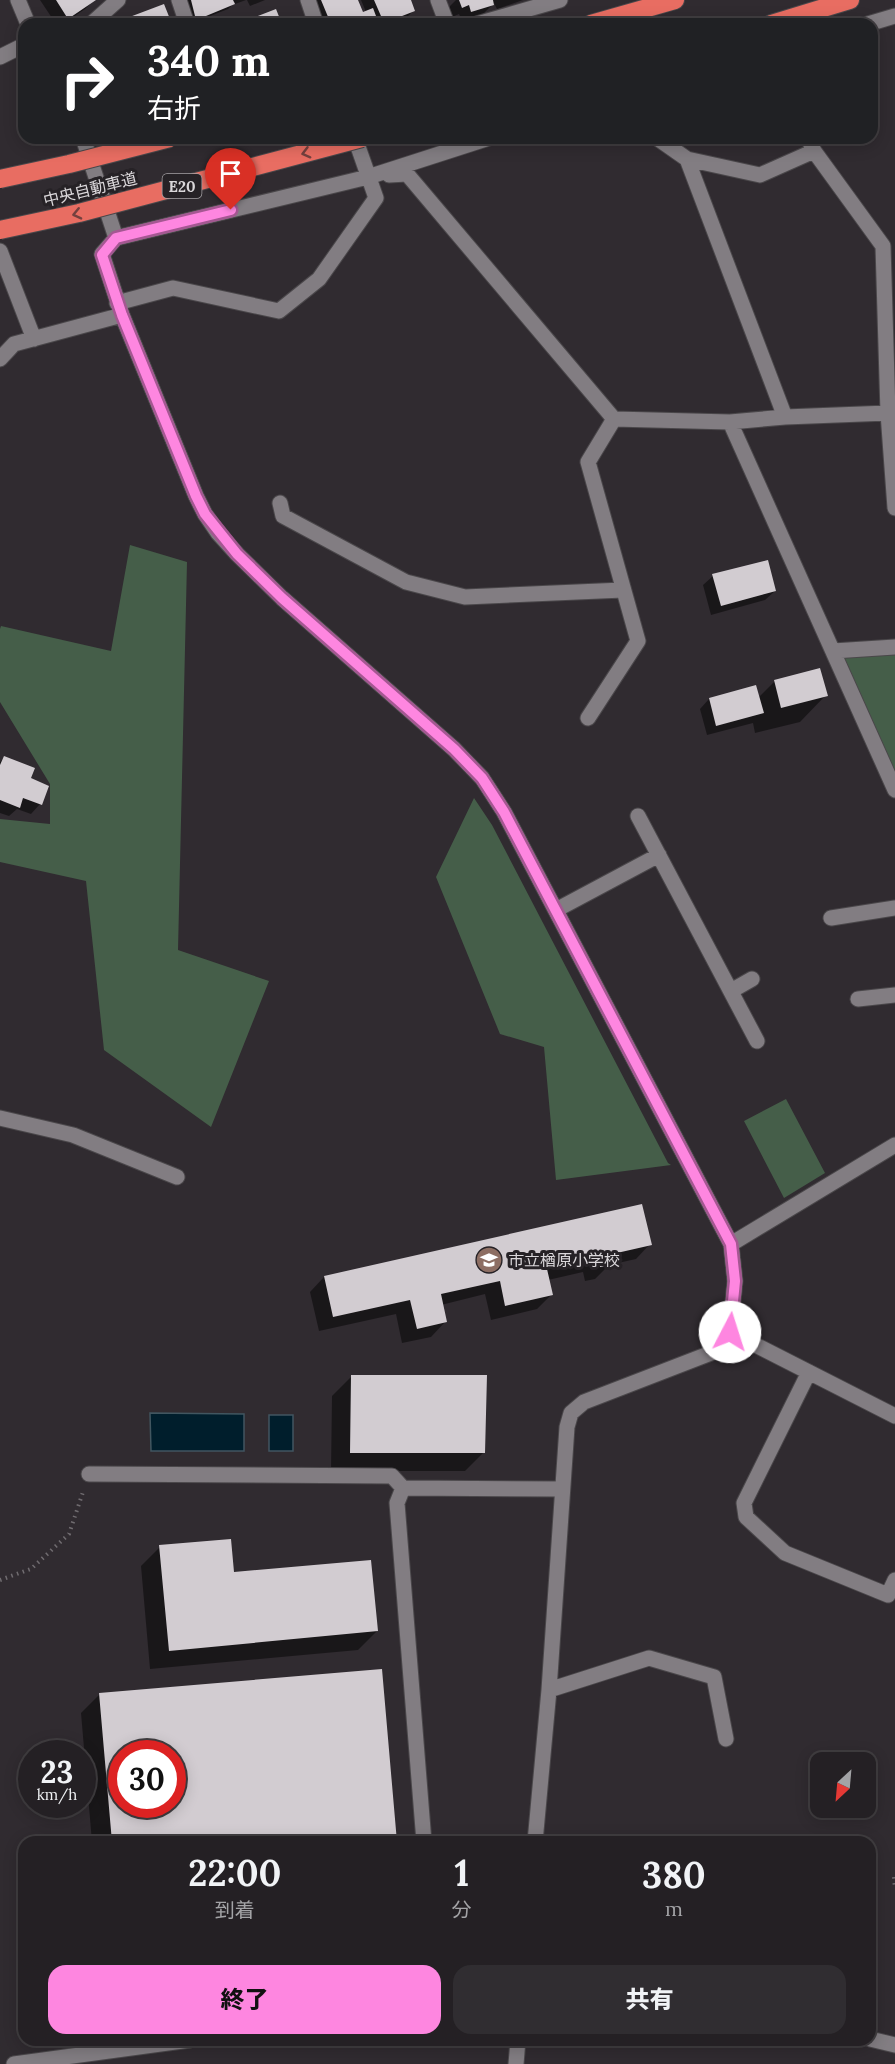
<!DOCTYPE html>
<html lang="ja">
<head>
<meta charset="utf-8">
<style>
	body { margin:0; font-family:Lora,"Noto Sans JP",serif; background:#302d31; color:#f1f3f6; height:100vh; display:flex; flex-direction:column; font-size:22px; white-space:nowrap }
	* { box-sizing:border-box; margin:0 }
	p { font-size:20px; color:#a3a3a6 }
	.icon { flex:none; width:33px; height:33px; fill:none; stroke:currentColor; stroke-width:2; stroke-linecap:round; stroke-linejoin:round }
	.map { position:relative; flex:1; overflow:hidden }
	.drawer { position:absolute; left:18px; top:1836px; width:858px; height:210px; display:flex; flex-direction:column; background:#242024; border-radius:18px; box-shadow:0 3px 15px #0003,0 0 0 2px #413e41 }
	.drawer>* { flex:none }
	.top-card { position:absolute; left:18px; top:18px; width:860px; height:126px; border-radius:18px; box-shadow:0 3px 15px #0003,0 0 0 2px #413e41; background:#202124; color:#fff; overflow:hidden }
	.needle { width:39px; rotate:206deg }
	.fabs { position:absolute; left:810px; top:1752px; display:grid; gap:12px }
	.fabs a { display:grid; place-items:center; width:66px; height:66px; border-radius:12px; background:#242024; box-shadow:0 3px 15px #0003,0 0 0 2px #413e41; font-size:30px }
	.speed { position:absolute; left:18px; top:1740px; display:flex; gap:12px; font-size:30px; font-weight:700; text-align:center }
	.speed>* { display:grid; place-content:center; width:78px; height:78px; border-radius:50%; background:#242024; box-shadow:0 3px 15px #0003,0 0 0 2px #413e41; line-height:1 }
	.speed small { font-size:15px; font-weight:400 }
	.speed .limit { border:9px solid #d22; background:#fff; color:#111 }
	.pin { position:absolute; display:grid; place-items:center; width:51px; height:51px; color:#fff; margin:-62px -26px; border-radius:50% 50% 50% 0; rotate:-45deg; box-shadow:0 0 6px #0007 }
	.pin .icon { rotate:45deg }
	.me { position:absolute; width:66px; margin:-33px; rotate:5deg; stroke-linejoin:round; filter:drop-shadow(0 0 4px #0008) }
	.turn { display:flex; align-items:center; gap:21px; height:126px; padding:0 30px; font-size:27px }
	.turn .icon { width:78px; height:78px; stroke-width:2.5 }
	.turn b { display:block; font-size:42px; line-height:51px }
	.eta { display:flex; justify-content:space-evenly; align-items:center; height:102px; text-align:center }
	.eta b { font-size:36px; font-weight:800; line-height:42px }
	.button { display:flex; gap:12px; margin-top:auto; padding:12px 30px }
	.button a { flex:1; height:69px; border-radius:18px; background:#fe86e0; color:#111; font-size:24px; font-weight:800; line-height:69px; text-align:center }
	.button a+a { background:#302d31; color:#f1f3f6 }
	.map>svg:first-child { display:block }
</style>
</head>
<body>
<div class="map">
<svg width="895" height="2064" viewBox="0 0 895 2064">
	<rect width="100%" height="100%" fill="#302b30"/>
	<path fill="#455e49" d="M 130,545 L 187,562 L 178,950 L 269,981 L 211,1127 L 104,1050 L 86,881 L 0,862 L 0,819 L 50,824 L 50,784 L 0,702 L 0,629 L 1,626 L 111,651 Z
		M 895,647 L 895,774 L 833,651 Z
		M 474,798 L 492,825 L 668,1163 L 671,1165 L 556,1180 L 544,1047 L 500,1034 L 436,877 Z
		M 786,1099 L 825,1173 L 784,1198 L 744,1121 Z"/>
	<path fill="#001e2c" stroke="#415660" stroke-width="1.5" d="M 150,1413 L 244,1414 L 244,1451 L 151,1451 Z
		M 269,1415 L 293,1415 L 293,1451 L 269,1451 Z"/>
	<path fill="#0007" fill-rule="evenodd" d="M 40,0 L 94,0 L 85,9 L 63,24 L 56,24 Z
		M 185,0 L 246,0 L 235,4 L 235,2 L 228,9 L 205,18 L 208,24 L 192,24 Z
		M 247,0 L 265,0 L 250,6 Z
		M 317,0 L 356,0 L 362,14 L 366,12 L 361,0 L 409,0 L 413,11 L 404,20 L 395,24 L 318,24 L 312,5 Z
		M 456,0 L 523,0 L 497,9 L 494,3 L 483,14 L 462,21 L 459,14 L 452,17 L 449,7 Z
		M 713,576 L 775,591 L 765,600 L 711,615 L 703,585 Z
		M 775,681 L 826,695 L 800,722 L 755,733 L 753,723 L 707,735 L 700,709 L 709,699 L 758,698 Z
		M 4,758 L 29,779 L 40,804 L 31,814 L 17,809 L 9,816 L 0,813 L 0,762 Z
		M 641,1206 L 650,1244 L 636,1259 L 609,1265 L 595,1279 L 585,1281 L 583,1272 L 548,1280 L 552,1294 L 537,1309 L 491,1320 L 485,1294 L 441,1305 L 445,1322 L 431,1337 L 402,1343 L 396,1314 L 319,1331 L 310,1292 L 324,1277 Z
		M 351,1377 L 484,1452 L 465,1471 L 331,1471 L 332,1396 Z
		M 160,1547 L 377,1631 L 358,1650 L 150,1669 L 141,1566 Z
		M 100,1694 L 395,1842 L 92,1842 L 81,1713 ZM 122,1754 L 172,1754 L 172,1804 L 122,1804 Z"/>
	<path fill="#d2ccd1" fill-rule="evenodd" d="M 56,0 L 96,0 L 68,19 Z
		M 191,0 L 233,0 L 235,4 L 206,16 L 210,24 L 197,24 Z
		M 321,0 L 358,0 L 363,12 L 373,8 L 379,24 L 331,24 Z
		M 374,0 L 411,0 L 415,11 L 384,23 Z
		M 459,0 L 493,0 L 494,5 L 471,12 L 469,5 L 462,8 Z
		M 164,4 L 172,24 L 118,24 L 119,21 Z
		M 276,9 L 282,24 L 252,24 L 250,19 Z
		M 768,560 L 776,591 L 721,606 L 712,574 Z
		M 820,668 L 828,696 L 781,708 L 774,680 Z
		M 756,685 L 764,713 L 716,726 L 709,698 Z
		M 4,756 L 35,768 L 31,778 L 49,786 L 42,805 L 23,798 L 20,808 L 0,800 L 0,765 Z
		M 642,1204 L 652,1245 L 608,1255 L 611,1265 L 600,1267 L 598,1258 L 547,1269 L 553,1295 L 505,1306 L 500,1281 L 441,1294 L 447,1322 L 417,1329 L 410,1300 L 333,1317 L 324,1276 Z
		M 351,1375 L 487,1375 L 485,1453 L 350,1453 Z
		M 231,1539 L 234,1572 L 371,1560 L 378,1631 L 169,1651 L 159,1545 Z
		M 382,1669 L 397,1842 L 112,1842 L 99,1693 ZM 122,1754 L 172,1754 L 172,1804 L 122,1804 Z"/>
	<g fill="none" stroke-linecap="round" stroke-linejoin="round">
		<defs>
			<path id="minor" d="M 18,0 L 28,24
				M 179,0 L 187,24
				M 308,0 L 316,24
				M 438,0 L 447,24
				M 91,24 L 118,0
				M 477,24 L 560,0
				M 868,24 L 895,16
				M 0,57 L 24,45
				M 83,138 L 116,238
				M 489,138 L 368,177 L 116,238 L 102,254 L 122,315 L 196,496 L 205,514 L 218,533 L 237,554 L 282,598 L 454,749 L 482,778 L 504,812 L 731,1244 L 735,1281 L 730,1332 L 722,1345 L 711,1353 L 584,1402 L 571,1413 L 567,1427 L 549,1690 L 535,1842
				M 657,138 L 687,159 L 760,175 L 814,151
				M 808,138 L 814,151 L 883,246 L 888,413 L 895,508
				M 687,159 L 785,417
				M 389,175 L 407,174 L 614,419 L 730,422 L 895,790
				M 0,251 L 34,339
				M 117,303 L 173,288 L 279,311 L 319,279 L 376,198 L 355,138
				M 0,359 L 14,344 L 122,315
				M 730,422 L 785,417 L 888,413
				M 280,503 L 283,516 L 406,582 L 465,597 L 623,590
				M 833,651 L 895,647
				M 588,718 L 638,641 L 588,462 L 614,419
				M 638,816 L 757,1041
				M 556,910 L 659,855
				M 831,918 L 895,908
				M 731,991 L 752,979
				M 858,999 L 895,995
				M 0,1118 L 73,1135 L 177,1177
				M 731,1244 L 895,1145
				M 730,1332 L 895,1416
				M 809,1372 L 744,1503 L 746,1517 L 785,1553 L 888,1595 L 895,1580
				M 89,1474 L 392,1476 L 403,1488 L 562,1489
				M 403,1488 L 397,1503 L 424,1842
				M 549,1690 L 649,1658 L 714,1677 L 726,1739
				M 870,2039 L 895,2045
				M 14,2064 L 190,2040
				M 516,2064 L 518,2040"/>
			<path id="highway" d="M 591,24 L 675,0
				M 771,24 L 850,0"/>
		</defs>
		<use href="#minor" stroke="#4a474a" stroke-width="17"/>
		<use href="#highway" stroke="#4a474a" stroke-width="20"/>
		<path stroke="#706c70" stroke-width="4" stroke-dasharray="1.5 4.5" stroke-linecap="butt" d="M 0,1580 L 31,1569 L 69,1534 L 83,1492
			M 894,1877 L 895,1889"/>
		<use href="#minor" stroke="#827d82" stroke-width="15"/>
		<use href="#highway" stroke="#e86d62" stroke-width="18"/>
		<defs>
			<path id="highway-bridge" d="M 0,179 L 69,164 L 170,138
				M 0,230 L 79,213 L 362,138"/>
		</defs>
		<use href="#highway-bridge" stroke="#4a474a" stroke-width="20" stroke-linecap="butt"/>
		<use href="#highway-bridge" stroke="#e86d62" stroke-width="18"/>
	</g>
	<defs><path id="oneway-chevron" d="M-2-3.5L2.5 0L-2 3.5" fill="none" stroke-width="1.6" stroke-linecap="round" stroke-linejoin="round" transform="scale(1.5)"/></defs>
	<g stroke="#74403e">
		<use href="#oneway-chevron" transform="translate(306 153) rotate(165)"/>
		<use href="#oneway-chevron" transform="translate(77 214) rotate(167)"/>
	</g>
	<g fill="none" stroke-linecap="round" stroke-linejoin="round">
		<defs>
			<path id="route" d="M 231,210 L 116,238 L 102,255 L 122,315 L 196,496 L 205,514 L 237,554 L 282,598 L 454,749 L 482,778 L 504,812 L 731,1244 L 735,1281 L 730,1332"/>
		</defs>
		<use href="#route" stroke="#a55792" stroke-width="15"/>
		<use href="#route" stroke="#fe86e0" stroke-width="10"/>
	</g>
	<defs>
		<symbol id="school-disc" viewBox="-11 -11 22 22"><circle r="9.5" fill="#8d6e63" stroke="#262226"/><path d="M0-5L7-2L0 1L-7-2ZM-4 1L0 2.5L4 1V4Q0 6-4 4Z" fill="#fff"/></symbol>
	</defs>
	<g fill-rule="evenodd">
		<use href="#school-disc" x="474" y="1245" width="30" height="30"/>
	</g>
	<g text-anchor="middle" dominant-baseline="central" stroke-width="6" stroke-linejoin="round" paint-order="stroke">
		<rect fill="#262226" stroke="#a4a1a4" stroke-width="1.5" x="162.5" y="174" width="39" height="24" rx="4.5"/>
		<g font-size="15" font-weight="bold" fill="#dad7da">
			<text x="182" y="186">E20</text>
		</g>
		<g font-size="16" fill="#dad7da" stroke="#262226">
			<text transform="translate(90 189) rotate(-14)">中央自動車道</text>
		</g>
		<g font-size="16" fill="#dad7da" stroke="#262226" text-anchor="start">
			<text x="508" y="1260">市立楢原小学校</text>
		</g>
	</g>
</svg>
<div class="fabs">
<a><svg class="needle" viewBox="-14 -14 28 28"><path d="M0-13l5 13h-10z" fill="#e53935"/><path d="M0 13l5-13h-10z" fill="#a3a3a6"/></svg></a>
</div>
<div class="speed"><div>23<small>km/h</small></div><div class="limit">30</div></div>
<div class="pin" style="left:231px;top:210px;background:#d93025"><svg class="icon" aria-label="arrive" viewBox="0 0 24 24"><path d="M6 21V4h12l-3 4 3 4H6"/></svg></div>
<svg class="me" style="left:730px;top:1332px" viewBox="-20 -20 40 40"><circle r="19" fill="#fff"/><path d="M0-13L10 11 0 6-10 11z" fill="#fe86e0"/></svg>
<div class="top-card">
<div class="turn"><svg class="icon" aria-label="right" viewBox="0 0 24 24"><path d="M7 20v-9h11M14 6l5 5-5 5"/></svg><div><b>340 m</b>右折</div></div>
</div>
<section class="drawer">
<div class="eta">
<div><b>22:00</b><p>到着</p></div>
<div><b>1</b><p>分</p></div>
<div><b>380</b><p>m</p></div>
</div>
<div class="button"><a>終了</a><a>共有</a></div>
</section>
</div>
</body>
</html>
